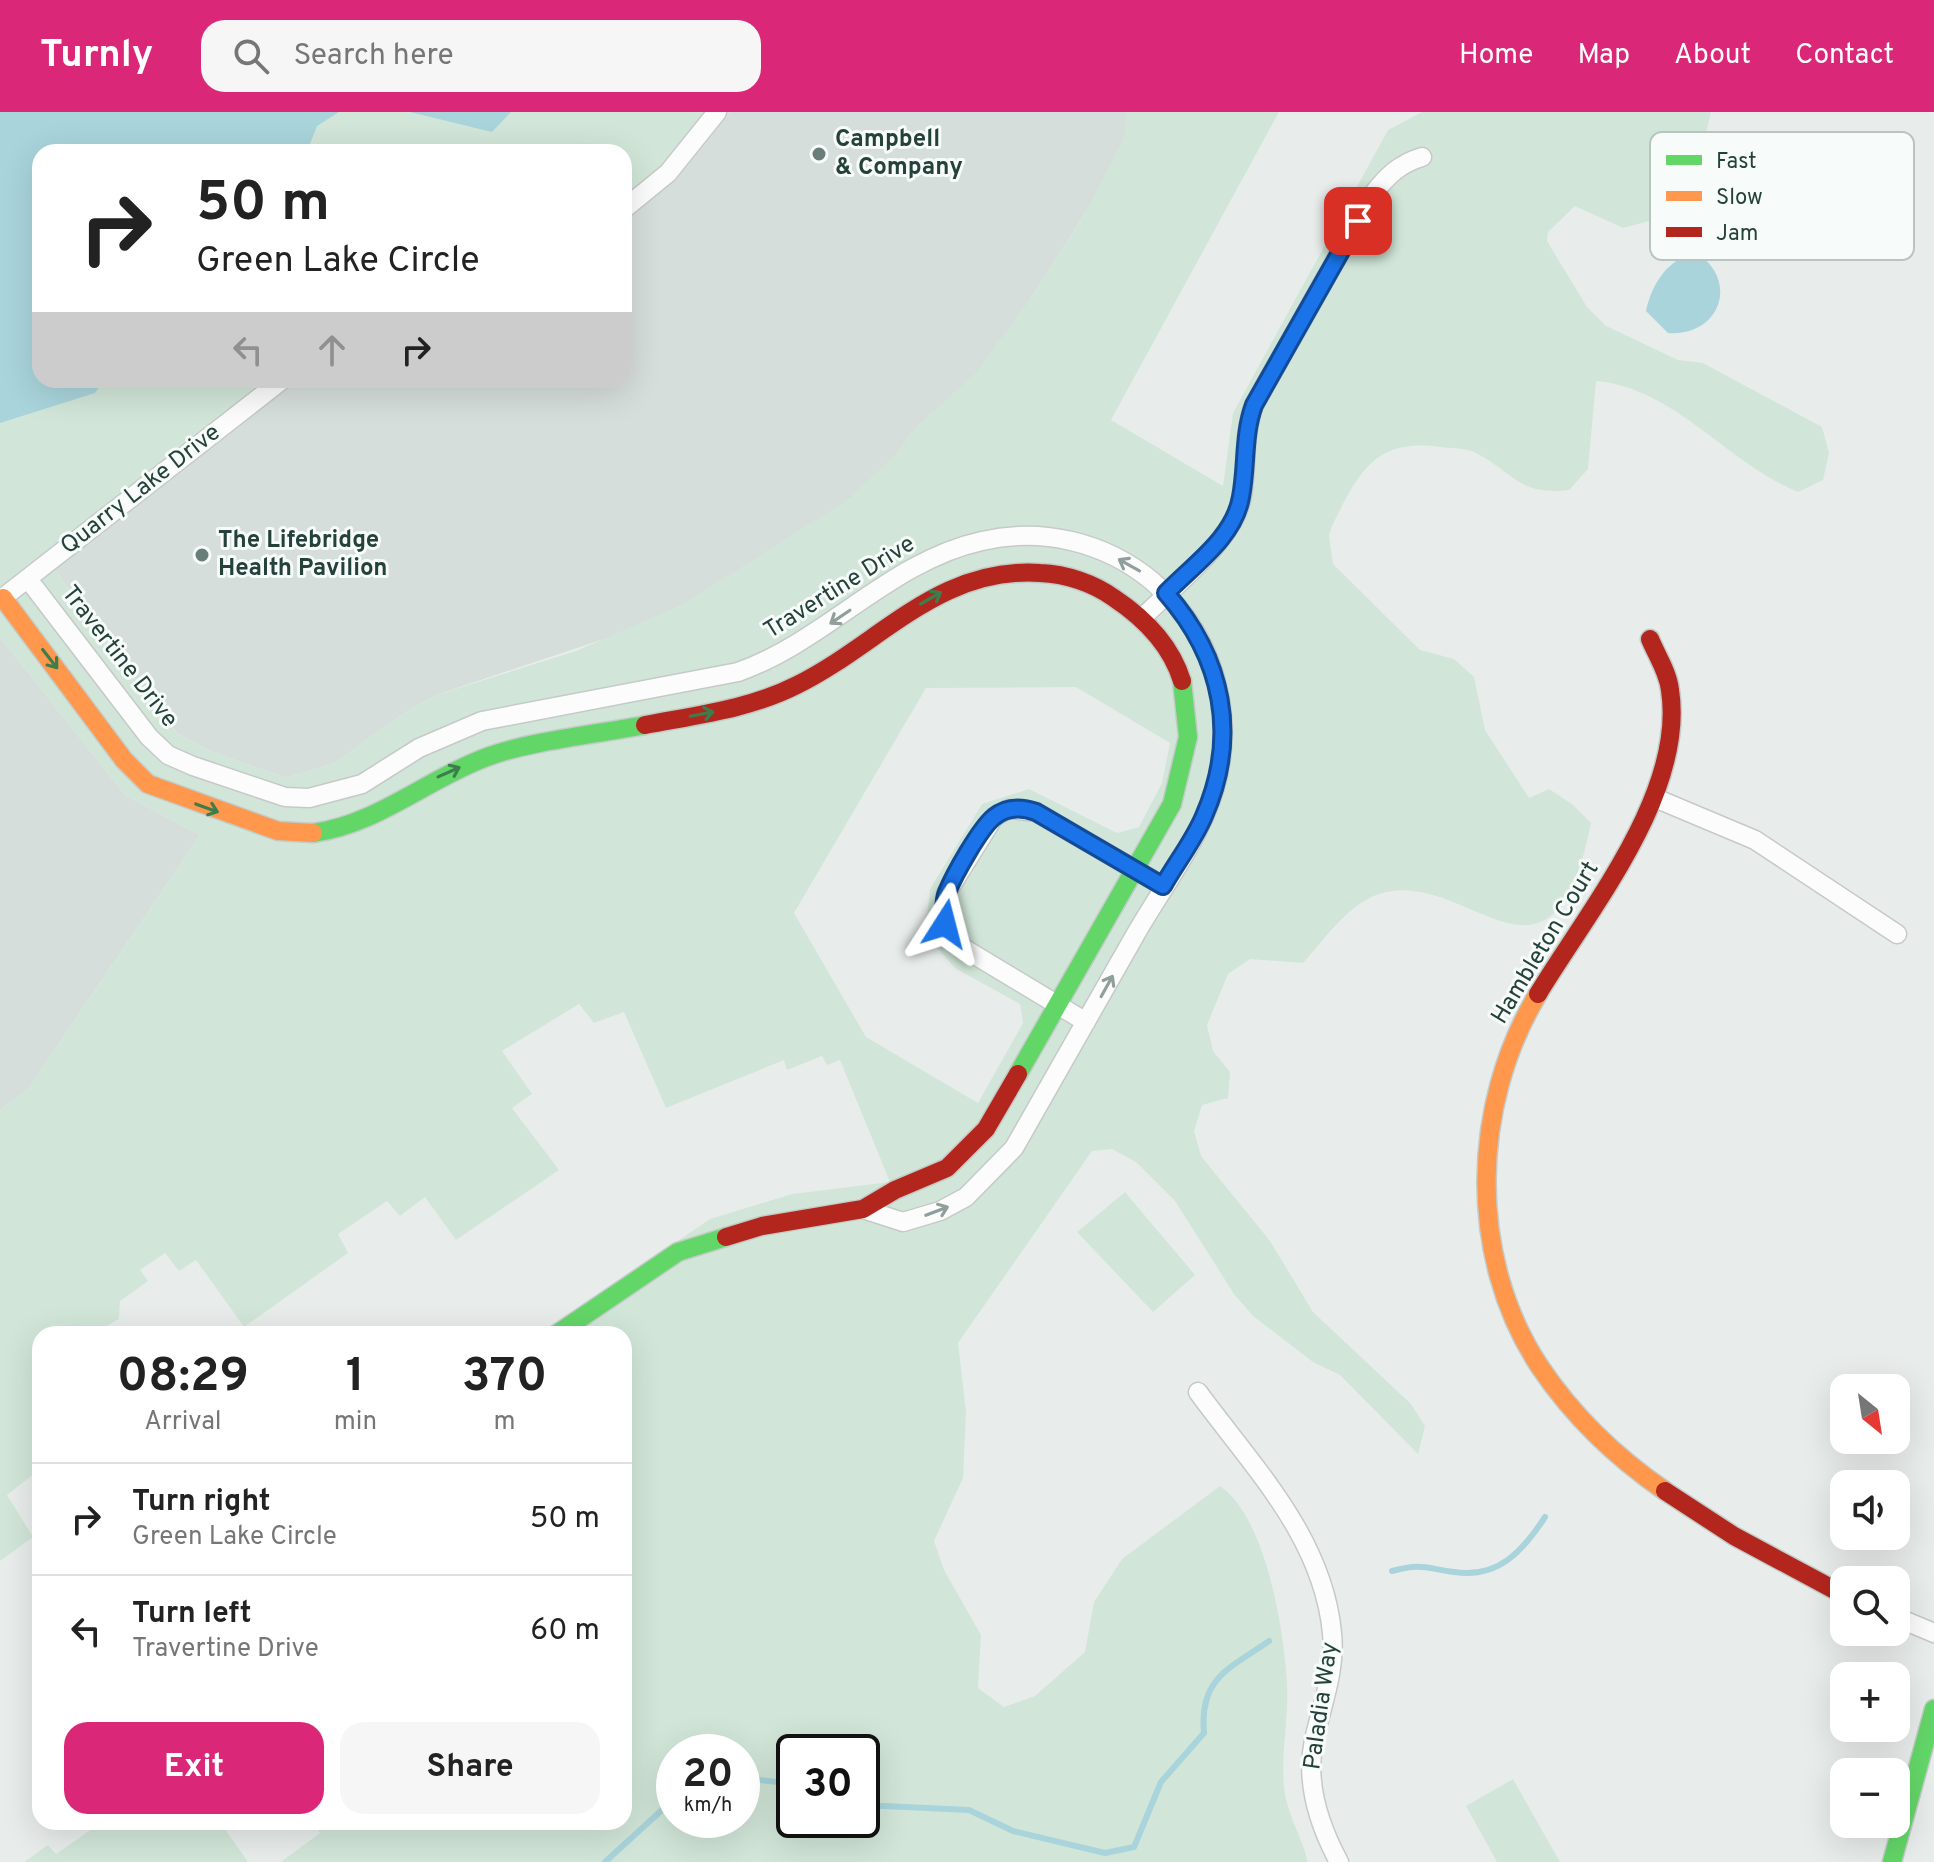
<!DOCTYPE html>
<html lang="en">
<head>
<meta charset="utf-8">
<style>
	body { margin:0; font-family:Overpass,sans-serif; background:#f6f6f6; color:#222; height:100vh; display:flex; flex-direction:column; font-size:30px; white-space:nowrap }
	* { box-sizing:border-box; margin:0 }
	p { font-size:26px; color:#767676 }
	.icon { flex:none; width:44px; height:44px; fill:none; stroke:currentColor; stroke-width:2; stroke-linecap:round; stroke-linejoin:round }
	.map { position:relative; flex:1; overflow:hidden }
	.drawer { position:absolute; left:32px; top:1214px; width:600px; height:504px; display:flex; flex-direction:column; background:#fff; border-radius:24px; box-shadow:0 8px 32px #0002 }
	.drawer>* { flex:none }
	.banner { position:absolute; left:32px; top:32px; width:600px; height:244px; border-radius:24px; box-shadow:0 8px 32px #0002; background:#fff; color:#222; overflow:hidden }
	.needle { width:52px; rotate:150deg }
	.tools { position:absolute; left:1830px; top:1262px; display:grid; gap:16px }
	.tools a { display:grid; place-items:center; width:80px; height:80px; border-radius:16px; background:#fff; box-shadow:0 8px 32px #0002; font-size:40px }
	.speed { position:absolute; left:656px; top:1622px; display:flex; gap:16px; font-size:40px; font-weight:700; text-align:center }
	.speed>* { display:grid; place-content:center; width:104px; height:104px; border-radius:50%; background:#fff; box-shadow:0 8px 32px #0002; line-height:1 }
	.speed small { font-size:20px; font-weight:400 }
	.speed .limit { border:4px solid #111; border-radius:12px; background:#fff; color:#111 }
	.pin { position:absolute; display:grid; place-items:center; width:68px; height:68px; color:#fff; margin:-34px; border-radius:16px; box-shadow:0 4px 12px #0006 }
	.me { position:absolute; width:88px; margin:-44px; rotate:9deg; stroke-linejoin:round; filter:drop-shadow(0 0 6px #0008) }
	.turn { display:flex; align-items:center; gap:28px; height:168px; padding:0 32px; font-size:36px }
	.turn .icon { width:104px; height:104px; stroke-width:2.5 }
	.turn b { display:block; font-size:56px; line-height:68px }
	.lanes { display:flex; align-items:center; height:76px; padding:0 32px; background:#0003; justify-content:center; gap:40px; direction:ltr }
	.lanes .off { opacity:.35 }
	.eta { display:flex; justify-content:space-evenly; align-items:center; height:136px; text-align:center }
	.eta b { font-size:48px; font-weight:700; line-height:56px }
	.button { display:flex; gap:16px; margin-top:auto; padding:16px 32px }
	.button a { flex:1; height:92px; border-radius:24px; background:#db2777; color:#fff; font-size:32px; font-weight:700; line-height:92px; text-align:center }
	.button a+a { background:#f6f6f6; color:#222 }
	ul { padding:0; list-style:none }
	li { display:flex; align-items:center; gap:24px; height:112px; padding:0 32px; border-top:2px solid #e0e0e0 }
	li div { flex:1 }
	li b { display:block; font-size:30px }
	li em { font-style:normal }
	header { display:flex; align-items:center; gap:48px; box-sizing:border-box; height:112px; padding:0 40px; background:#db2777; color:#fff }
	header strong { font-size:38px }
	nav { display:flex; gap:44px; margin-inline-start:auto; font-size:28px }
	.search { width:560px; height:72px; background:#f6f6f6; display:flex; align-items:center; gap:20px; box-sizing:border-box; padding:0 28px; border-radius:24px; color:#767676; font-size:30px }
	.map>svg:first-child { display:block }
</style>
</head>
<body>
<header>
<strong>Turnly</strong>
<div class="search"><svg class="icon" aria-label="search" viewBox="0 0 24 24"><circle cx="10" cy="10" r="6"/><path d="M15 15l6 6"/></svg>Search here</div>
<nav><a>Home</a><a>Map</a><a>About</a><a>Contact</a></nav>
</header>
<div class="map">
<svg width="1934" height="1750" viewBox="0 0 1934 1750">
	<rect width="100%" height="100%" fill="#e8edeb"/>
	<path fill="#d6dedb" d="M 730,0 L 1127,0 L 1123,42 L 969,283 L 878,366 L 803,421 L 680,494 L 628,519 L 436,583 L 401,603 L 335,651 L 286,666 L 210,639 L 177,621 L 53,455 L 297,268 L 624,268 L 624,110 L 674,70 Z
		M 0,525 L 125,683 L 200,723 L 29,976 L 0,998 Z"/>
	<path fill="#d1e6d8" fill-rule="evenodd" d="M 0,0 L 730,0 L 674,70 L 624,110 L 624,40 L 40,40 L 40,268 L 297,268 L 53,455 L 177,621 L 210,639 L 286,666 L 335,651 L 401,603 L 436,583 L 576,539 L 680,494 L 848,388 L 897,341 L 914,317 L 975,262 L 1031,186 L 1086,100 L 1124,26 L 1127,0 L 1279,0 L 1111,308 L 1223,374 L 1233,301 L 1388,18 L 1422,0 L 1711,0 L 1705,26 L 1692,41 L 1671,91 L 1649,109 L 1623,116 L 1575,94 L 1548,120 L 1547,129 L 1587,195 L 1606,214 L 1678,248 L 1703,251 L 1822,315 L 1829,341 L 1823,368 L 1798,380 C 1727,351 1675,276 1596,269 L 1588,357 L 1569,378 C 1518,384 1515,361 1476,341 C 1466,336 1450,336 1439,335 C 1374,326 1358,362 1332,414 L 1329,424 L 1333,452 L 1420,538 L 1454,547 L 1474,565 L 1485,618 L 1529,686 L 1549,677 L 1572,692 L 1591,711 C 1552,909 1467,753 1379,782 C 1347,793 1325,827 1303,851 L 1250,847 L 1228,862 L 1207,913 L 1213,939 L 1230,960 L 1228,986 L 1202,993 L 1194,1019 L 1201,1044 L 1270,1129 L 1313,1200 L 1411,1292 L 1425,1314 L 1418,1342 L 1340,1263 L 1313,1250 L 1253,1204 L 1234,1182 L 1175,1089 L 1136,1050 L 1112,1037 L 1092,1039 L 958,1231 L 966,1299 L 963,1366 L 934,1429 L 944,1458 L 981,1523 L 978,1576 L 1004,1595 L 1035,1584 L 1085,1540 L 1094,1490 L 1122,1447 L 1220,1374 C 1266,1405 1284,1518 1287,1571 C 1289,1605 1281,1640 1284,1675 C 1286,1700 1302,1725 1308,1750 L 281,1750 L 320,1721 L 313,1710 L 624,1710 L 624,1222 L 541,1222 L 710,1107 L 792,1082 L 890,1070 L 840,948 L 827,953 L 822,944 L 787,958 L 784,948 L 666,996 L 624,900 L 594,911 L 579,892 L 502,939 L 532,982 L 512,996 L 559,1058 L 456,1128 L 425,1085 L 400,1104 L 387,1089 L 338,1122 L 348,1141 L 244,1215 L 196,1148 L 179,1159 L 165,1141 L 140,1158 L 148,1169 L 120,1189 L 119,1207 L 101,1217 L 103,1222 L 40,1222 L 40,1357 L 7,1383 L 33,1425 L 0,1449 L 0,998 L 29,976 L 200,723 L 125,683 L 0,525 ZM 1076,575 L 1170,631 L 1162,671 L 1139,715 L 1117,721 L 1029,677 L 982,692 L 930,777 L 927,805 L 934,832 L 955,856 L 1020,892 L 1023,911 L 978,991 L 866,925 L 794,801 L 926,576 ZM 674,1640 L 742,1640 L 742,1708 L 674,1708 ZM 794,1640 L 862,1640 L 862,1708 L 794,1708 Z
		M 1125,1080 L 1195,1163 L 1153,1200 L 1077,1120 Z
		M 1513,1667 L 1560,1750 L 1497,1750 L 1466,1694 Z
		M 102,1710 L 220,1710 L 248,1750 L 24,1750 L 48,1733 L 56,1742 Z"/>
	<path fill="#a9d4db" d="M 0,0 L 339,0 L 317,14 L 310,32 L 300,40 L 40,40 L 40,268 L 104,268 L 95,281 L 0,311 Z
		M 410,0 L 511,0 L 492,20 Z
		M 1695,140 C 1740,167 1721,225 1668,221 L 1646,199 C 1652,172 1667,148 1695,140 Z"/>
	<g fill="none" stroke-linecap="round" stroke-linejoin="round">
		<path stroke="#a9d4db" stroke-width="6" d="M 1392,1459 C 1422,1451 1425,1456 1454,1460 C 1498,1467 1523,1439 1545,1405
			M 742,1666 L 794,1672
			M 862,1693 L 969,1698 L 1013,1719 L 1105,1741 L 1134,1735 L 1161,1670 L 1204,1621 C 1199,1566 1229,1557 1269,1529
			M 605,1750 L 674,1687"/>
		<defs>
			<path id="street" d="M 624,97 L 668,61 L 717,0
				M 28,467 L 149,625 L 168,643 L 193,654 L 285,685 L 309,686 L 362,672 L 419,636 L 482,609 L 738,560 C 826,529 890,449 982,429 C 1042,415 1105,430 1152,469 C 1222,529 1241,622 1204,705 C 1186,746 1156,786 1134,825 C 1094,896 1054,966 1014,1036 L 966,1085 L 940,1099 L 903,1110 L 863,1097
				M 0,488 L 282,268
				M 1142,506 C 1173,475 1235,428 1242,384 C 1247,353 1243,323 1254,293 L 1373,82 C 1387,64 1399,52 1422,45
				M 1655,686 L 1755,728 L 1897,822
				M 1086,910 L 960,834 L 945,812 L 946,782 L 994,705 L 1009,697 L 1036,700 L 1163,774
				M 1198,1280 C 1252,1354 1323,1425 1332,1521 C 1336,1558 1322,1592 1314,1628 C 1305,1670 1319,1713 1339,1750
				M 1896,1505 L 1934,1521"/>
			<path id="fast" d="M 313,721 C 378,712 427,667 487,645 C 529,629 599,622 645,613
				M 1018,962 L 1172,692 L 1188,625 L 1182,569
				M 557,1222 L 678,1140 L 726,1125
				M 1892,1750 L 1934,1597"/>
			<path id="slow" d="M 3,486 L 124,648 L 148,672 L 278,719 L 313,721
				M 1538,882 C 1471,993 1467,1145 1540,1255 C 1573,1304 1617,1346 1665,1379"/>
			<path id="jam" d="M 645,613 C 697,603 750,597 797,573 C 880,532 939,454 1040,461 C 1066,462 1093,471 1114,486 C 1144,506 1171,533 1182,569
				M 1538,882 C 1588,799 1686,681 1670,578 C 1668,560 1657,544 1650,527
				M 726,1125 L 762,1114 L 863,1097 L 895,1078 L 947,1056 L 986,1017 L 1018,962
				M 1665,1379 L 1734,1424 L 1844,1483"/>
		</defs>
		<use href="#street" stroke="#c5cac8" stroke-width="21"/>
		<use href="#fast" stroke="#c3cbc8" stroke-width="21"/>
		<use href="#slow" stroke="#c3cbc8" stroke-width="21"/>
		<use href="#jam" stroke="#c3cbc8" stroke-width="21"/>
		<use href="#street" stroke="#fcfcfc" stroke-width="18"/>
		<use href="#fast" stroke="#63d668" stroke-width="18"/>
		<use href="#slow" stroke="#ff974d" stroke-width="18"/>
		<use href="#jam" stroke="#b3261e" stroke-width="18"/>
	</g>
	<defs><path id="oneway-shaft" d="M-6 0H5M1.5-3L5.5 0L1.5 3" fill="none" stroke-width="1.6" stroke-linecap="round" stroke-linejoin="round" transform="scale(2)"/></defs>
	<g stroke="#909f9b">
		<use href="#oneway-shaft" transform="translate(1129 453) rotate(-151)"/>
		<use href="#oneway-shaft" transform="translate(840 505) rotate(146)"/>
		<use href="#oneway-shaft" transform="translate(1107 874) rotate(-61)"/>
		<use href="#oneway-shaft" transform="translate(937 1099) rotate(-21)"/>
	</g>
	<g stroke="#3d7d4c">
		<use href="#oneway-shaft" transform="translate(931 486) rotate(-30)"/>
		<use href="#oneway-shaft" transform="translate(50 547) rotate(52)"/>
		<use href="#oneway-shaft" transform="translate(702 602) rotate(-11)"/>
		<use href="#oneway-shaft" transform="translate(449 660) rotate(-24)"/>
		<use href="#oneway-shaft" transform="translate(207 696) rotate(20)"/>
	</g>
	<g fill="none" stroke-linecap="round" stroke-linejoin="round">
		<defs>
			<path id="route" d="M 945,812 C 944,802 943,790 947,780 C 954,763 980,716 994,705 C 1007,694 1022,695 1036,700 L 1163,774 C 1176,751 1194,728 1204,704 C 1239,624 1223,546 1166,481 C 1193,453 1234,426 1241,385 C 1247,354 1243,323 1254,293 L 1358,109"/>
		</defs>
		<use href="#route" stroke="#114b97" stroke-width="20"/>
		<use href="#route" stroke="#1a73e8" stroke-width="14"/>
	</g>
	<g fill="#697e78" stroke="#f7fbf9" stroke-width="3">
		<circle cx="819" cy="42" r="8"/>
		<circle cx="202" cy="443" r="8"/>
	</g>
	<g text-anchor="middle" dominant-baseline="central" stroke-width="6" stroke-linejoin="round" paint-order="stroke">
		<g font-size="24" font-weight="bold" fill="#24423a" stroke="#f7fbf9" text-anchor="start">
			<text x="835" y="28">Campbell<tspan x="835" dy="28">&amp; Company</tspan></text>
			<text x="218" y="429">The Lifebridge<tspan x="218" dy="28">Health Pavilion</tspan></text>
		</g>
		<g font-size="24" fill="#24423a" stroke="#f7fbf9">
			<text transform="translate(141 378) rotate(-38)">Quarry Lake Drive</text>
			<text transform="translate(840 476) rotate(-32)">Travertine Drive</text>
			<text transform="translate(119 545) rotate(52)">Travertine Drive</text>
			<text transform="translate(1546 831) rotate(-59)">Hambleton Court</text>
			<text transform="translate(1322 1594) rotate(-82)">Paladia Way</text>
		</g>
	</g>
	<rect x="1650" y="20" width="264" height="128" rx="12" fill="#f7fbf9" stroke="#b8c4c0" stroke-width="2"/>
	<rect x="1666" y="43" width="36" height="10" fill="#63d668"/>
	<rect x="1666" y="79" width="36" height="10" fill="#ff974d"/>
	<rect x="1666" y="115" width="36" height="10" fill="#b3261e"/>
	<g font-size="22" fill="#24423a">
		<text x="1716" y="56">Fast</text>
		<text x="1716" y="92">Slow</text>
		<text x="1716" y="128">Jam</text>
	</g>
</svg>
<div class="tools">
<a><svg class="needle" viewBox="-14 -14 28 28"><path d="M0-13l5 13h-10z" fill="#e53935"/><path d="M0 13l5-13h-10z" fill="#767676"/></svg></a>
<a><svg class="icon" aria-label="sound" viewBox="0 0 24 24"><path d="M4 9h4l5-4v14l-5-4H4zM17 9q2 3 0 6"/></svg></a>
<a><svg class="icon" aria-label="search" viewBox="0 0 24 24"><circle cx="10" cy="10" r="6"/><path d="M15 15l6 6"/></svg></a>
<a>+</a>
<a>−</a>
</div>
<div class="speed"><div>20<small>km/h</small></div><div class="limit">30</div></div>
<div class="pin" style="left:1358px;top:109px;background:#d93025"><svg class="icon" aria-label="arrive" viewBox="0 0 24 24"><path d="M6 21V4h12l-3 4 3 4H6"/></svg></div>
<svg class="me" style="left:945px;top:812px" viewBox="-20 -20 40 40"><path d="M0-17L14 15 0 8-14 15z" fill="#1a73e8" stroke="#fff" stroke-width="4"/></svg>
<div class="banner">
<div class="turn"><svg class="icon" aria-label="right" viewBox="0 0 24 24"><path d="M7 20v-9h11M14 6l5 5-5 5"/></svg><div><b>50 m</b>Green Lake Circle</div></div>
<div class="lanes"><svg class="icon off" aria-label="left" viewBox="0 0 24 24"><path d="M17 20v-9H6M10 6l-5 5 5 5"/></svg><svg class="icon off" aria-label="ahead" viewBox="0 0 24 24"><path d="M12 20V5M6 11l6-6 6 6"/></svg><svg class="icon" aria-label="right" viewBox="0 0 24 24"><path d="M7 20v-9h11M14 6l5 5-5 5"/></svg></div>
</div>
<section class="drawer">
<div class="eta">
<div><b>08:29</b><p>Arrival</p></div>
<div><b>1</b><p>min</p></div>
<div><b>370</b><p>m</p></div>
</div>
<ul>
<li><svg class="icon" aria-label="right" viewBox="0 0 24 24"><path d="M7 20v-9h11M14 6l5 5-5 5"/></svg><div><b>Turn right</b><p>Green Lake Circle</p></div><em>50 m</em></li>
<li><svg class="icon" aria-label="left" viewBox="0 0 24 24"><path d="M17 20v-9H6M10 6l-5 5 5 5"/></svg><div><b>Turn left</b><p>Travertine Drive</p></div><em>60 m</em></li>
</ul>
<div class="button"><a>Exit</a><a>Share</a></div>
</section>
</div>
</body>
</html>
